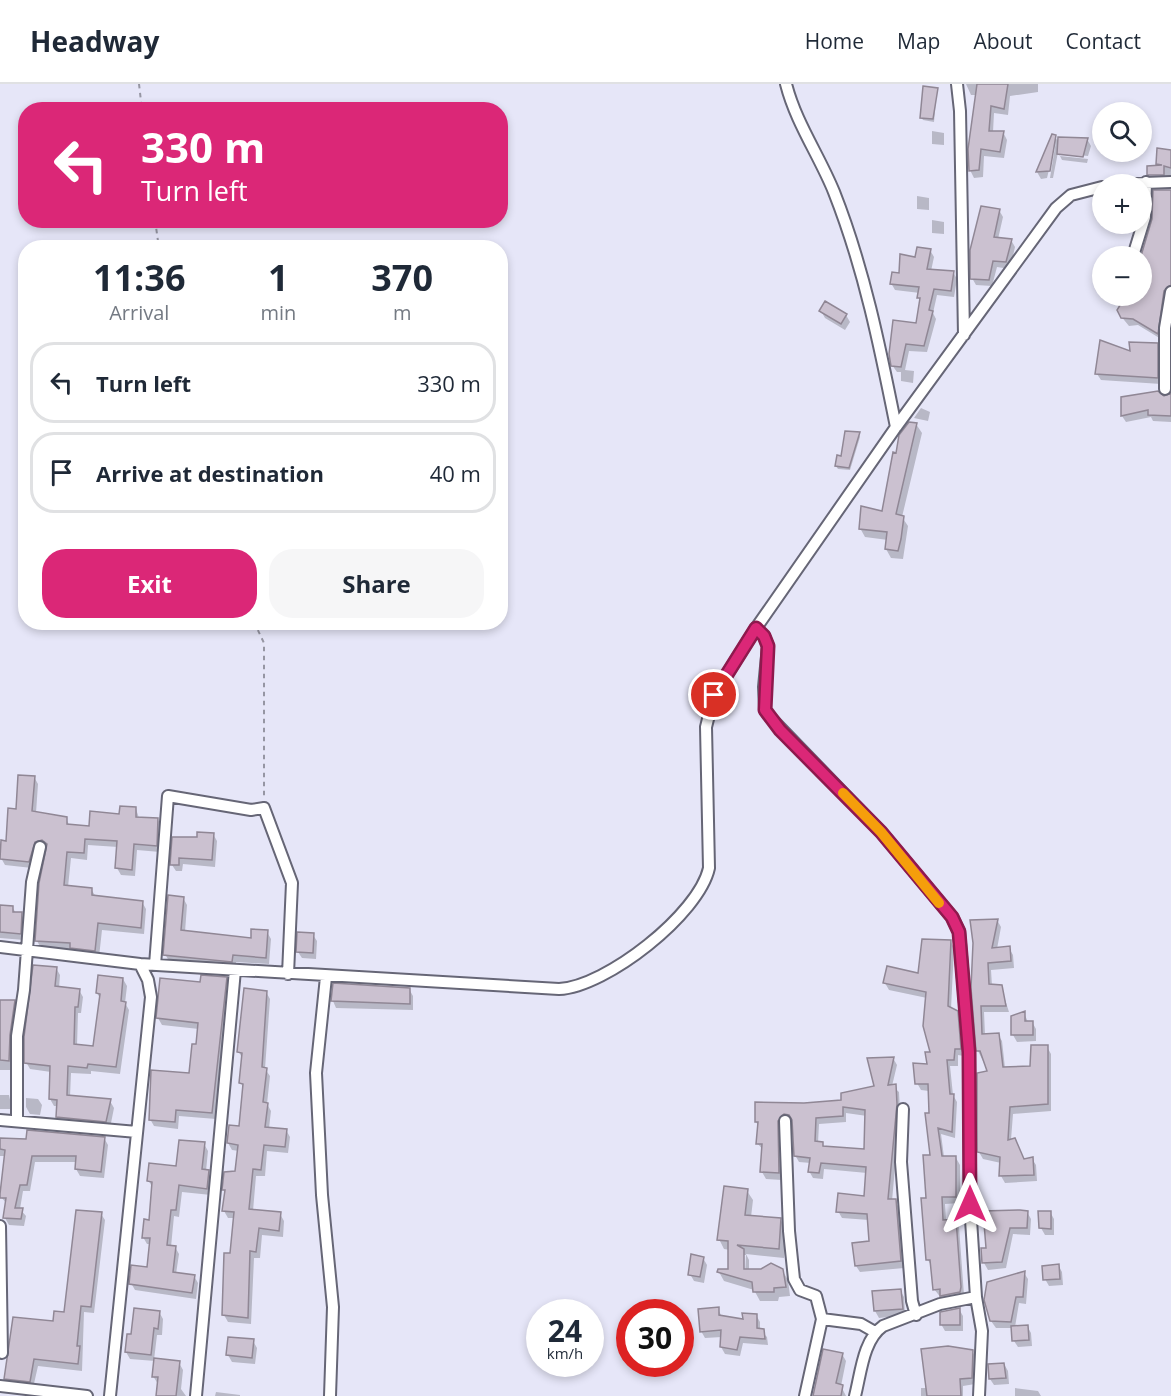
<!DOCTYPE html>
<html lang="en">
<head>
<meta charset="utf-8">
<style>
	body { margin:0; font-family:"Open Sans",sans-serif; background:#f6f6f7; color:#1f2937; height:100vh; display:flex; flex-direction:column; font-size:22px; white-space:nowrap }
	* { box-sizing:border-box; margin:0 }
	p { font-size:20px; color:#747a83 }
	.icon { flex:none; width:33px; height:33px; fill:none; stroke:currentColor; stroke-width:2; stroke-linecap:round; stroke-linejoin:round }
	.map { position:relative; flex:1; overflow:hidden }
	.side { position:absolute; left:18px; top:156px; width:490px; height:390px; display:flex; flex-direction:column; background:#fff; border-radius:24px; box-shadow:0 3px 9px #0003 }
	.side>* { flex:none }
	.top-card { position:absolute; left:18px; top:18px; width:490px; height:126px; border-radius:24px; box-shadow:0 3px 9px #0003; background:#db2777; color:#fff; overflow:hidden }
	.buttons { position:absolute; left:1092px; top:18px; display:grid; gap:12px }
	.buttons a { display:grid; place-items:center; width:60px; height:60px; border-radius:50%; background:#fff; box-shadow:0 3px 9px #0003; font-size:30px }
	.speed { position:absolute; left:526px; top:1215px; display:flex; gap:12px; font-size:30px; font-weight:700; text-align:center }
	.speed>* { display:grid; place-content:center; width:78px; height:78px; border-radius:50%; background:#fff; box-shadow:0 3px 9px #0003; line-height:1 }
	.speed small { font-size:15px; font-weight:400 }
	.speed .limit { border:9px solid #d22; background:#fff; color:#111 }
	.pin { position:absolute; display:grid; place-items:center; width:51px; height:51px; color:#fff; margin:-26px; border:3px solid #fff; border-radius:50%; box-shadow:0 2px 6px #0007 }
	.me { position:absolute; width:66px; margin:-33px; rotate:0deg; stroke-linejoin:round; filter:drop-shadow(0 0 4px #0008) }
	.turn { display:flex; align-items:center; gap:21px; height:126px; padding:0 24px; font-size:27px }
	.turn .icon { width:78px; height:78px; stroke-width:2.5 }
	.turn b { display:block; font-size:42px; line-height:51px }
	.eta { display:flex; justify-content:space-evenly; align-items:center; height:102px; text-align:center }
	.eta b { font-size:36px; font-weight:700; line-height:42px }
	.cta { display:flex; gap:12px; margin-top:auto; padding:12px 24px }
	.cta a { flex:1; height:69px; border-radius:24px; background:#db2777; color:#fff; font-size:24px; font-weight:700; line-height:69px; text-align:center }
	.cta a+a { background:#f6f6f7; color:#1f2937 }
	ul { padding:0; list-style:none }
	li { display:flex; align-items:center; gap:18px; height:81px; margin:0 12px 9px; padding:0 12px; border:3px solid #e0e1e3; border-radius:24px }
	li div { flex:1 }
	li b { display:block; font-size:22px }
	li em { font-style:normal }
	header { display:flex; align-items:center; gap:36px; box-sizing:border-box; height:84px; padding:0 30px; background:#fff; border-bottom:2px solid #e0e1e3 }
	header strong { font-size:28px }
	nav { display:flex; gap:33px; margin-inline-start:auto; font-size:21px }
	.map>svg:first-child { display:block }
</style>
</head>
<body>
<header>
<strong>Headway</strong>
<nav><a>Home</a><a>Map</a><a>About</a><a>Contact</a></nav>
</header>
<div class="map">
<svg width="1171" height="1312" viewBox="0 0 1171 1312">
	<rect width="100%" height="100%" fill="#e6e6f8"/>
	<path fill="#0003" fill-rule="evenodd" d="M 966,0 L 1038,0 L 1038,8 L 1010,12 L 1008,31 L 994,29 L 993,48 L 1003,48 L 1007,56 L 1004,74 L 984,72 L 983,93 L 974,94 L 970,86 L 977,11 L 971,11 Z
		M 937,5 L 934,38 L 923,36 L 921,33 Z
		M 932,47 L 944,49 L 944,61 L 932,60 Z
		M 1053,51 L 1059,58 L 1087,55 L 1091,62 L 1088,72 L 1060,69 L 1060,72 L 1088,75 L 1087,79 L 1062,76 L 1058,68 L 1053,94 L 1050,94 L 1056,57 L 1047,94 L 1041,95 L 1037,88 Z
		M 1158,66 L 1171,68 L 1171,93 L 1161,93 L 1157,86 Z
		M 917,112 L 929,114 L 929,126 L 917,125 Z
		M 999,126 L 1003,133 L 998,155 L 1011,156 L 1015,163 L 1010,185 L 997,183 L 992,202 L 976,201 L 972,194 Z
		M 932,136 L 944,138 L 944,150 L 932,149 Z
		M 930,166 L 934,173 L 931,187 L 953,188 L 957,195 L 954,213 L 937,211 L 933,229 L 936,235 L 927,268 L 909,267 L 905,286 L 914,287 L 913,299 L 901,297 L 901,288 L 897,288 L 892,281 L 917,241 L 921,218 L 920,209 L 895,206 L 891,199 L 916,175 Z
		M 1142,210 L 1161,215 L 1165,222 L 1161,255 L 1138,241 L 1129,242 L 1120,231 L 1137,217 L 1138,212 Z
		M 821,227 L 846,231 L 850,238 L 845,246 L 825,234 Z
		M 1157,260 L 1161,267 L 1161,300 L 1101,296 L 1097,290 L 1131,269 Z
		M 1171,309 L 1171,338 L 1153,337 L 1151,333 L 1126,338 L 1122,332 L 1166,314 Z
		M 921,324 L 930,328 L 928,337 L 914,334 Z
		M 916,340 L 922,349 L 902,433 L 908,442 L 903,475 L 891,474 L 886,465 L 888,456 L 865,453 L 860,444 L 884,429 L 898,371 Z
		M 859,350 L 860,353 L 850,386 L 838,385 L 836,382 Z
		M 34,693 L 38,700 L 36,729 L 66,735 L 70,742 L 91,744 L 136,725 L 139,734 L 158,736 L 162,742 L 160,768 L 137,766 L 135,792 L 121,791 L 117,784 L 118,763 L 88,761 L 87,776 L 71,774 L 68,803 L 91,805 L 96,813 L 142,818 L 146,825 L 144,850 L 102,846 L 99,873 L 75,870 L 72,866 L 41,864 L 37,857 L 48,762 L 38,764 L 32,784 L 5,781 L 1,774 L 17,726 Z
		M 213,750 L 217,757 L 215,783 L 183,780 L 182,787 L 176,787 L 172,781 L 198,755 Z
		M 183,814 L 187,821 L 185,848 L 252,856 L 267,848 L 271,855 L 269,880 L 236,878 L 236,884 L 169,877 L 165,870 Z
		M 0,822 L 12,823 L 16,829 L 21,830 L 25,837 L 24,856 L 0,854 Z
		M 997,836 L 1001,843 L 997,865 L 1009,864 L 1013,871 L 1014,884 L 991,886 L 992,902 L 1001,903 L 1009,928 L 984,928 L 985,951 L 998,951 L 1002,957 L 1005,984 L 1031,983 L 1047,963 L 1051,970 L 1051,1027 L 1013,1030 L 1011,1056 L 1015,1055 L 1024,1077 L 1032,1075 L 1036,1081 L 1037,1097 L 1005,1099 L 1001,1092 L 1001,1079 L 983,1075 L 979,1068 L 989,989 L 978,967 L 973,904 Z
		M 313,851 L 317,857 L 316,875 L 302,874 L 298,868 Z
		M 951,858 L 954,864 L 951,925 L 957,928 L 961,935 L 964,972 L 958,971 L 958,982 L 950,982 L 953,1011 L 957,1018 L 955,1054 L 941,1050 L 944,1073 L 956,1074 L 960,1081 L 960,1119 L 945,1120 L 946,1137 L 955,1136 L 959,1143 L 964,1211 L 945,1219 L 934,1205 L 932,1183 L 928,1176 L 928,1116 L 932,1073 L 929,1007 L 921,1006 L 917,999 L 929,981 L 932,970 L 927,914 L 889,906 L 885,899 L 919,891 Z
		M 56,884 L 60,891 L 59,904 L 79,906 L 83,913 L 81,929 L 78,929 L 77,962 L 94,964 L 101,916 L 97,909 L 123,895 L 127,902 L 125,919 L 129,926 L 120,990 L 91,987 L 91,990 L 71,989 L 70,1013 L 110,1017 L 114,1024 L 110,1044 L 62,1040 L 58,1033 L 58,1022 L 54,1022 L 50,1015 L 51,988 L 30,985 L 26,978 Z
		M 226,894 L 230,901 L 216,1035 L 179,1032 L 178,1045 L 154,1042 L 150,1035 L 190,991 L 199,945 L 162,941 L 158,934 L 202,900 Z
		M 409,905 L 413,912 L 413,926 L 336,924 L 333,917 Z
		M 266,908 L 270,915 L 265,985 L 270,992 L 267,1020 L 271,1027 L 269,1044 L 286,1046 L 290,1053 L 288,1069 L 267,1067 L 265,1092 L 256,1092 L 253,1127 L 280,1130 L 284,1137 L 283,1153 L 262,1151 L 260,1174 L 254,1174 L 251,1240 L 228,1238 L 224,1231 L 235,1134 L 228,1134 L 224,1127 L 224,1106 L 236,1089 L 239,1067 L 232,1066 L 228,1059 L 240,1044 L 244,1005 L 241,999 L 243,976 L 239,968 Z
		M 0,918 L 14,918 L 18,925 L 11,986 L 0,986 Z
		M 1024,929 L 1028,938 L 1032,938 L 1036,945 L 1036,957 L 1017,958 L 1013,951 Z
		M 893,974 L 897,981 L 892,1002 L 899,1008 L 900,1028 L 892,1117 L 895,1117 L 899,1124 L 904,1184 L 860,1188 L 856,1182 L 871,1158 L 869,1136 L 842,1134 L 838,1127 L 865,1113 L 867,1089 L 824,1085 L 823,1095 L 813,1094 L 809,1087 L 811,1079 L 799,1078 L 795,1071 L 794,1039 L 790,1036 L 784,1038 L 781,1044 L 782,1096 L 766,1095 L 762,1088 L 763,1066 L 758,1060 L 759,1043 L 756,1038 L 804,1021 L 843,1017 L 876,1003 ZM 846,1029 L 867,1032 L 865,1067 L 825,1063 L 818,1059 L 819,1040 L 846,1038 Z
		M 0,1011 L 9,1011 L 12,1025 L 0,1025 Z
		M 26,1014 L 38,1015 L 42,1021 L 40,1031 L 30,1030 L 26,1023 Z
		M 104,1054 L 108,1061 L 104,1094 L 80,1092 L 76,1085 L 77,1078 L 35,1078 L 30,1107 L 23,1107 L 20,1125 L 26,1132 L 24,1142 L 9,1141 L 5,1134 L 7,1120 L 1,1113 L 6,1072 L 0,1072 L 0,1056 Z
		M 204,1060 L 208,1067 L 206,1087 L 212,1094 L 211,1111 L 182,1108 L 179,1133 L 174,1132 L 171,1163 L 175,1163 L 179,1170 L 176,1190 L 194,1192 L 198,1199 L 196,1215 L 135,1206 L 131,1199 L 148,1185 L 151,1160 L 147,1160 L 143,1153 L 150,1137 L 153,1105 L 149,1097 L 178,1083 Z
		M 747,1107 L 753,1116 L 751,1133 L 780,1135 L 786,1145 L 784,1174 L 746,1170 L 749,1176 L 749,1187 L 782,1186 L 788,1196 L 790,1212 L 779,1213 L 778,1217 L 760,1217 L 754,1206 L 724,1197 L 719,1188 L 729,1187 L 730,1166 L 724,1165 L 719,1155 ZM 743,1171 L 746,1171 L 745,1193 L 742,1193 Z
		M 1027,1128 L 1031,1135 L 1030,1151 L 1013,1150 L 1006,1184 L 988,1186 L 984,1179 L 983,1166 L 988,1165 L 985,1129 Z
		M 1050,1128 L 1054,1135 L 1054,1151 L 1045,1151 L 1041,1144 Z
		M 101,1130 L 105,1136 L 94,1229 L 84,1228 L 82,1287 L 38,1282 L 33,1304 L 9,1301 L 5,1295 L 65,1230 Z
		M 703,1174 L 707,1181 L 704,1199 L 694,1197 L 690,1190 Z
		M 1058,1181 L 1062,1188 L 1063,1201 L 1049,1202 L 1045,1195 Z
		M 1024,1189 L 1028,1195 L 1026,1220 L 1019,1219 L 1015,1243 L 1027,1242 L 1031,1249 L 1032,1262 L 1018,1263 L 1014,1257 L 1013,1244 L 996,1244 L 991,1237 Z
		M 900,1206 L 904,1213 L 905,1231 L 879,1234 L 875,1227 Z
		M 718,1225 L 722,1233 L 744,1237 L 756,1231 L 760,1238 L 760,1246 L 767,1253 L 768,1261 L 743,1259 L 740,1272 L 725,1270 L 721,1263 L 722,1253 L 705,1254 L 701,1247 Z
		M 959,1225 L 963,1232 L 963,1247 L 945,1247 L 941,1240 Z
		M 159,1228 L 163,1235 L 162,1251 L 157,1251 L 154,1276 L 179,1279 L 183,1286 L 181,1305 L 186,1312 L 157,1312 L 158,1300 L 153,1292 L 155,1277 L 130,1275 L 126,1268 L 133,1252 Z
		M 253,1257 L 257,1264 L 255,1280 L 232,1278 L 228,1271 Z
		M 972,1267 L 976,1274 L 975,1300 L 963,1302 L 963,1312 L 921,1312 L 921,1304 L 927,1304 Z
		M 842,1270 L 846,1277 L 841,1302 L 846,1312 L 814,1312 Z
		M 1004,1280 L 1008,1287 L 1009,1300 L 994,1301 L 990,1295 Z
		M 1015,1304 L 1038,1307 L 1041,1312 L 1015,1312 Z
		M 216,1308 L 240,1311 L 240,1312 L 215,1312 Z"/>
	<path fill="#cbc1d0" stroke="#908795" stroke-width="1.5" fill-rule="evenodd" d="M 977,0 L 1008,0 L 1004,25 L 991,22 L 989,47 L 1004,47 L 1000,68 L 981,65 L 979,86 L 969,87 L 968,65 Z
		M 923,2 L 938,4 L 933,35 L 920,34 Z
		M 1052,50 L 1056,51 L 1050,87 L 1036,88 Z
		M 1058,53 L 1088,54 L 1083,73 L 1057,70 Z
		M 1157,64 L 1171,66 L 1171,84 L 1164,82 L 1164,91 L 1147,91 L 1147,82 L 1162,81 L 1156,80 Z
		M 1153,106 L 1171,106 L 1171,201 L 1164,207 L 1158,250 L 1133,235 L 1121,234 L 1117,226 L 1122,218 L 1136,216 L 1136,212 L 1142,212 L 1141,172 L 1152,135 Z
		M 981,122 L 1000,125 L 994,153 L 1012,155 L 1006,178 L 993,177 L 989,196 L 970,195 L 970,166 Z
		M 917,163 L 931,165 L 927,185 L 954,187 L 951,207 L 934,205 L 929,226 L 933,227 L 924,262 L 906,260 L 901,283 L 891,282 L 889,270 L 893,236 L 916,239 L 920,214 L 917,214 L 919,203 L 890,200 L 892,188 L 899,189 L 900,170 L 915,173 Z
		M 825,217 L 847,230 L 841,240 L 819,227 Z
		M 1100,256 L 1130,267 L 1129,258 L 1158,259 L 1158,294 L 1095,290 Z
		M 1158,307 L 1164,312 L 1171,309 L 1171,332 L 1148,331 L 1148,326 L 1121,332 L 1121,313 Z
		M 909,338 L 917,339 L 896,430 L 904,432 L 901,455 L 898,467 L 885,465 L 887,448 L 859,445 L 861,422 L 882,427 L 893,368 L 896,369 L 899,351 Z
		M 845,347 L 860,348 L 849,384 L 835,382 L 837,371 L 841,372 Z
		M 18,691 L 35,692 L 32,727 L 67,733 L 67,740 L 89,742 L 90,727 L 119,730 L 120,722 L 136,723 L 136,733 L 158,734 L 157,762 L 134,760 L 132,786 L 115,784 L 117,757 L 85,755 L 84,769 L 67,768 L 64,801 L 92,804 L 92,811 L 143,817 L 141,844 L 98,839 L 95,867 L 70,864 L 70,859 L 35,857 L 39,799 L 47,760 L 42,756 L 35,758 L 29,778 L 0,775 L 1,756 L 6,757 L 8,724 L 16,725 Z
		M 197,748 L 214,749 L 212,776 L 179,774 L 179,781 L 170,781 L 172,753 L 197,753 Z
		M 168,811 L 184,813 L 181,846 L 251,854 L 251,845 L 268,846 L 266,874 L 233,871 L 232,878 L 163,871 Z
		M 0,821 L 13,822 L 13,828 L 22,828 L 21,850 L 0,848 Z
		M 998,835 L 992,864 L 1010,862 L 1011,877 L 988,879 L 989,900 L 1002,901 L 1006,922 L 981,922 L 982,950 L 999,949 L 1003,983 L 1030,982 L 1031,961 L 1048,961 L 1048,1020 L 1010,1023 L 1008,1056 L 1015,1054 L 1024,1075 L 1033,1073 L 1034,1091 L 999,1092 L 1000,1073 L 977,1068 L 977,989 L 987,987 L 980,967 L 976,967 L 971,904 L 973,859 L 970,836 Z
		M 297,848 L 314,849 L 313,869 L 296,868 Z
		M 922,855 L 951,856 L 948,922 L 958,927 L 961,965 L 955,965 L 954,976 L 947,976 L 950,1010 L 954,1010 L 952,1048 L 938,1044 L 942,1072 L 956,1072 L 956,1113 L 942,1113 L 943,1136 L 956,1135 L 961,1203 L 960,1208 L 940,1212 L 940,1205 L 933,1206 L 930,1176 L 926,1176 L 921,1114 L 926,1114 L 923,1071 L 930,1071 L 925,1029 L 929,1029 L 928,1000 L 915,1000 L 913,979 L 927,980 L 925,968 L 930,968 L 923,942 L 926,908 L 883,899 L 887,882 L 918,889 Z
		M 33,881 L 57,883 L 55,902 L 80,905 L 78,923 L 75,923 L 74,960 L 93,962 L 100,910 L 96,909 L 98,891 L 123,894 L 121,917 L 126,918 L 116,983 L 88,980 L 87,984 L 68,982 L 67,1011 L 111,1015 L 106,1038 L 56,1033 L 57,1016 L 49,1015 L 50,982 L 24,979 L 24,953 Z
		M 201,891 L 227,893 L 212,1029 L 176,1026 L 175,1038 L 149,1036 L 151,986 L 189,989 L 192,960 L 196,960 L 198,939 L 156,934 L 160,894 L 200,898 Z
		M 333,899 L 410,904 L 410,920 L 331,917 Z
		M 244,904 L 267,907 L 262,983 L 267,984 L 263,1018 L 268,1019 L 265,1043 L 287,1045 L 285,1063 L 264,1061 L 261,1086 L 253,1085 L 249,1125 L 281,1128 L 279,1147 L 259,1144 L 256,1168 L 250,1167 L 248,1234 L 222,1231 L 224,1169 L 230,1169 L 234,1128 L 222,1127 L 225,1106 L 222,1106 L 224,1088 L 235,1087 L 238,1061 L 227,1059 L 229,1041 L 239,1042 L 243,1000 L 239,999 L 242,969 L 237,968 Z
		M 0,916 L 15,916 L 10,951 L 9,977 L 0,976 Z
		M 1025,927 L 1025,937 L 1033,937 L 1033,951 L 1011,951 L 1011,932 Z
		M 894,973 L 888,1001 L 896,1000 L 897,1020 L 888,1115 L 896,1115 L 901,1177 L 855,1182 L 852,1159 L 869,1157 L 867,1130 L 836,1128 L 838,1109 L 864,1112 L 866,1083 L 821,1079 L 819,1089 L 808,1088 L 810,1074 L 794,1072 L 792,1036 L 789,1031 L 784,1030 L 778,1037 L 779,1089 L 760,1088 L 762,1060 L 756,1060 L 758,1038 L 755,1038 L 755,1018 L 804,1019 L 841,1016 L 841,1009 L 874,1002 L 867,974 ZM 843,1023 L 865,1026 L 864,1065 L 823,1062 L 823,1058 L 815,1057 L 816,1034 L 843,1032 Z
		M 27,1046 L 105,1053 L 101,1088 L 75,1085 L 76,1072 L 32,1072 L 27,1101 L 20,1101 L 15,1124 L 23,1124 L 21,1135 L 3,1134 L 6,1114 L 0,1114 L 0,1110 L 5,1066 L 0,1065 L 0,1054 L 26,1055 Z
		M 179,1056 L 205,1058 L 202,1085 L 209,1086 L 207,1105 L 179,1101 L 176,1126 L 171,1126 L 167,1161 L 176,1162 L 173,1188 L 195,1191 L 192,1209 L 129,1200 L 131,1181 L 147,1183 L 150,1154 L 142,1154 L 144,1135 L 149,1136 L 152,1098 L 147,1097 L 149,1079 L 176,1082 Z
		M 724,1102 L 748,1105 L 745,1131 L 781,1134 L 779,1165 L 737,1161 L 744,1165 L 744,1185 L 761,1185 L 771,1179 L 783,1185 L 786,1203 L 774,1204 L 774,1208 L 753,1208 L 752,1198 L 717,1188 L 718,1185 L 728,1185 L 728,1157 L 717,1156 Z
		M 76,1126 L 102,1128 L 91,1223 L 81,1222 L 77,1262 L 80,1262 L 78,1280 L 34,1275 L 30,1298 L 4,1295 L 13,1233 L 53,1237 L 54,1227 L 64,1228 Z
		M 1020,1126 L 1028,1127 L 1027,1144 L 1010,1144 L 1002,1178 L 982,1179 L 981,1164 L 986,1164 L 983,1127 Z
		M 1038,1127 L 1051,1127 L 1051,1145 L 1039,1144 Z
		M 691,1170 L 704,1173 L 700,1193 L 688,1191 Z
		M 1059,1180 L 1060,1195 L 1043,1196 L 1042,1182 Z
		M 1025,1187 L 1023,1213 L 1016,1213 L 1011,1238 L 990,1237 L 984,1216 L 987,1198 Z
		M 901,1205 L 903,1225 L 874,1227 L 872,1207 Z
		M 719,1223 L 719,1231 L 743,1235 L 742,1229 L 757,1230 L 757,1244 L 764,1245 L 765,1255 L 740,1253 L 737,1266 L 720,1263 L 721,1246 L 700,1248 L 698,1225 Z
		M 134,1224 L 160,1227 L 158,1245 L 154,1244 L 151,1271 L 125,1268 L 127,1250 L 131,1250 Z
		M 960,1224 L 960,1241 L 940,1241 L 940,1228 Z
		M 1028,1241 L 1029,1256 L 1012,1257 L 1011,1242 Z
		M 228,1253 L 254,1255 L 252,1274 L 226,1271 Z
		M 948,1262 L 973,1266 L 972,1294 L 960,1295 L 961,1312 L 927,1312 L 921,1265 Z
		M 823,1265 L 843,1269 L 836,1299 L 843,1301 L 841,1312 L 813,1312 Z
		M 154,1274 L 180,1277 L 176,1312 L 156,1312 L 158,1293 L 152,1293 Z
		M 1004,1279 L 1006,1294 L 989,1295 L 988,1280 Z"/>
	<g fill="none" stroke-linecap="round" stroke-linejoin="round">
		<defs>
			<path id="street" d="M 786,0 C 796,39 819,71 834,108 C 864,184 880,263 896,343
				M 957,0 L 960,27 L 964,251
				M 1118,100 L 1171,98
				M 1133,172 L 1145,133 L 1146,98
				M 1165,305 L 1165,244 L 1171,208
				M 756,544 L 764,552 L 768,562 L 764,603 L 765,626 L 770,633 L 881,748 L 952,833 L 959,847 L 969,968 L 970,1120 L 976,1213 L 940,1220 L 883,1242 C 863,1256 861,1289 855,1312
				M 0,863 L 140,880 L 148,896 L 151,913 L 110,1312
				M 140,880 L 559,905 C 606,903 699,830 709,784 L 706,643 L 714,611 L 756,544 L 896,343 L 1056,124 L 1071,111 L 1102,103
				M 155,881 L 168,712 L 251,726 L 264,724 L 292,799 L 288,890
				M 326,893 L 316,989 L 322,1111 L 333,1223 L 330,1312
				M 903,1025 L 901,1078 L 912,1217 L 916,1231
				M 0,1036 L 137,1048
				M 17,1036 L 17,952 L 24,906 L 32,798 L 40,763
				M 785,1037 L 789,1147 L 794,1195 L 800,1206 L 816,1212 L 822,1235 L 805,1312
				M 0,1142 L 2,1269
				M 976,1213 L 982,1247 L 979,1312
				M 822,1235 L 861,1240 L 875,1248
				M 0,1302 L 87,1312
				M 196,1312 L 235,886"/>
		</defs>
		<use href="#street" stroke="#666676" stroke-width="14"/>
		<path stroke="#9696a3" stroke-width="2" stroke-dasharray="4.5 4.5" stroke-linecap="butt" d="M 139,0 L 142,26
			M 155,136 L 159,164
			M 254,538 L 264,559 L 264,713"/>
		<use href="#street" stroke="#fff" stroke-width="10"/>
	</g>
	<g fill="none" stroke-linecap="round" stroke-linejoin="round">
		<defs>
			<path id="route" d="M 714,611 L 756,544 L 764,552 L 768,562 L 765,626 L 780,646 L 881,748 L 952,833 L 959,848 L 969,968 L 970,1120"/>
		</defs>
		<use href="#route" stroke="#8e194d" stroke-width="15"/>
		<use href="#route" stroke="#db2777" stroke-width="10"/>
		<path stroke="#f59e0b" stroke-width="10" d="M 843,709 L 881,748 L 939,819"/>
	</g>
</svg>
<div class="buttons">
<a><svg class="icon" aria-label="search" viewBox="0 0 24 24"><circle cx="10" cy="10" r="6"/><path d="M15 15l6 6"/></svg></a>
<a>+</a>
<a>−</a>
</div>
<div class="speed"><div>24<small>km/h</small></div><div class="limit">30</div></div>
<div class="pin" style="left:714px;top:611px;background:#d93025"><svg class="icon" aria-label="arrive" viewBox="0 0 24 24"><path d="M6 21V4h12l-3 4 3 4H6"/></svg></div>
<svg class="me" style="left:970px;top:1120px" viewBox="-20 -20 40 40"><path d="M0-17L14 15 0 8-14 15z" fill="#db2777" stroke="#fff" stroke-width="4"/></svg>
<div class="top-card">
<div class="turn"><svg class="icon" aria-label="left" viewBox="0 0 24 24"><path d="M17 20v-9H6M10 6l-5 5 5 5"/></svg><div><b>330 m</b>Turn left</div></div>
</div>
<section class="side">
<div class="eta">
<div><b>11:36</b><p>Arrival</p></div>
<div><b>1</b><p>min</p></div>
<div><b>370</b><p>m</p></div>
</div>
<ul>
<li><svg class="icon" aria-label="left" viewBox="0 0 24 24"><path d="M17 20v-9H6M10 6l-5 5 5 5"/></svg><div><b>Turn left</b></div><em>330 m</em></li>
<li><svg class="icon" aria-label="arrive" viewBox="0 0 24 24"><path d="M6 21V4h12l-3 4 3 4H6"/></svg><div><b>Arrive at destination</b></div><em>40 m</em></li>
</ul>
<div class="cta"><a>Exit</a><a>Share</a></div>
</section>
</div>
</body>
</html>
